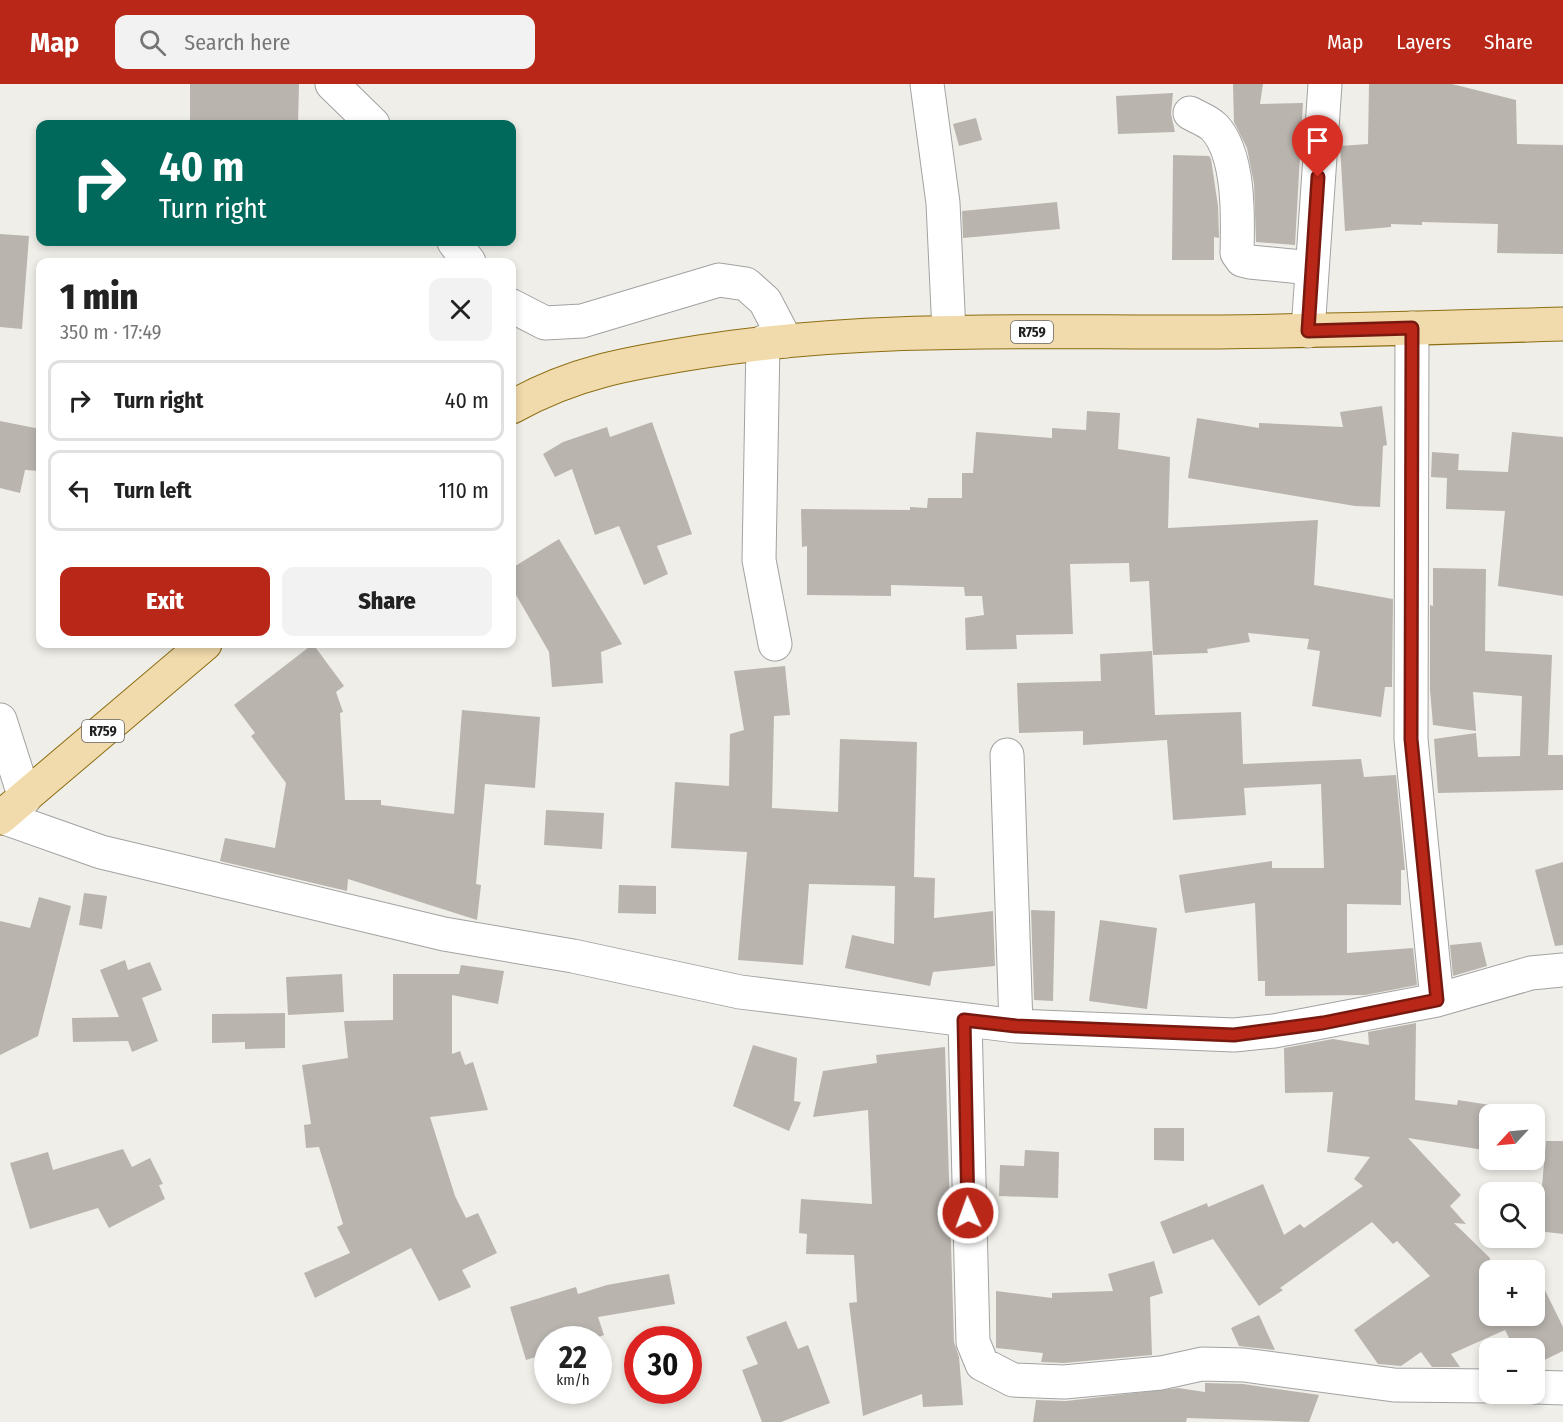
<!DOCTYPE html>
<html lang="en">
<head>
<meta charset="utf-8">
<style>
	body { margin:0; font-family:"Fira Sans Condensed",sans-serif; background:#f2f2f2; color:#222; height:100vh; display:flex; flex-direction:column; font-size:22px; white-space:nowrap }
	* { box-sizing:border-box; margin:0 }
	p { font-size:20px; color:#767676 }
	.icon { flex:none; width:33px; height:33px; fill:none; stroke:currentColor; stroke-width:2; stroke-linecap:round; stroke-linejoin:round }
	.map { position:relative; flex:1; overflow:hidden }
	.panel { position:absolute; left:36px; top:174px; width:480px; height:390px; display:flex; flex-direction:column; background:#fff; border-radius:12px; box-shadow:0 3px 9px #0003 }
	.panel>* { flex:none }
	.guide { position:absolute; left:36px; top:36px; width:480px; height:126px; border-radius:12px; box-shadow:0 3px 9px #0003; background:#00695c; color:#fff; overflow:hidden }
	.needle { width:39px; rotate:244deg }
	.tools { position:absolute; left:1479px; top:1020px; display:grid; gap:12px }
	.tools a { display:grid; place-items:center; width:66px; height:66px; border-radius:12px; background:#fff; box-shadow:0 3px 9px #0003; font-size:30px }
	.speed { position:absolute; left:534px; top:1242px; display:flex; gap:12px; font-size:30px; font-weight:700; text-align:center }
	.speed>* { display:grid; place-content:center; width:78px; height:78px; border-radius:50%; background:#fff; box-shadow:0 3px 9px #0003; line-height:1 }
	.speed small { font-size:15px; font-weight:400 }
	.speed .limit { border:9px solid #d22; background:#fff; color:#111 }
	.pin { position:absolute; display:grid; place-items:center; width:51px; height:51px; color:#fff; margin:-62px -26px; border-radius:50% 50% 50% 0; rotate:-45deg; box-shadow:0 0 6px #0007 }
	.pin .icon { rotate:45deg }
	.me { position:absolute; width:66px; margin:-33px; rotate:358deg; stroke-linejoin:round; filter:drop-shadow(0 0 4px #0008) }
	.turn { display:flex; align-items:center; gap:21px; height:126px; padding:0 24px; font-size:27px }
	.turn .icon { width:78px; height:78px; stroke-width:2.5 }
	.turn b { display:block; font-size:42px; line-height:51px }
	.round { display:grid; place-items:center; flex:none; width:63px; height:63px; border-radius:12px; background:#f2f2f2 }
	.head { display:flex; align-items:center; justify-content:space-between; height:102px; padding:0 24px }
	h1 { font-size:36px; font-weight:800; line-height:45px }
	.button { display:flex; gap:12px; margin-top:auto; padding:12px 24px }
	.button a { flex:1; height:69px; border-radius:12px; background:#b92718; color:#fff; font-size:24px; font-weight:800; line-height:69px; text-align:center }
	.button a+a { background:#f2f2f2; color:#222 }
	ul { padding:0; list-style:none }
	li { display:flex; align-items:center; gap:18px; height:81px; margin:0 12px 9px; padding:0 12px; border:3px solid #e0e0e0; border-radius:12px }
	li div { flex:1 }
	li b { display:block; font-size:22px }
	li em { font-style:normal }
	header { display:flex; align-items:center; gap:36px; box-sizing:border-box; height:84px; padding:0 30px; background:#b92718; color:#fff }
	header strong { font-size:28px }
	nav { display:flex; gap:33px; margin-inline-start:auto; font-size:21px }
	.search { width:420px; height:54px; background:#f2f2f2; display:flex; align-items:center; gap:15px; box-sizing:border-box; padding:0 21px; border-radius:12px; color:#767676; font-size:22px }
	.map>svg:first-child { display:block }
</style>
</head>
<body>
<header>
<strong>Map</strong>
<div class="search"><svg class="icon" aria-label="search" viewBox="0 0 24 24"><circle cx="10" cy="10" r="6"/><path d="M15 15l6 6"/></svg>Search here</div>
<nav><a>Map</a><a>Layers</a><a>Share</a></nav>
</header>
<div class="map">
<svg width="1563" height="1338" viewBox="0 0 1563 1338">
	<rect width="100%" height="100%" fill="#f0eee8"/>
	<path fill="#b9b4ae" d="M 190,0 L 299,0 L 298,40 L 190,40 Z
		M 1233,0 L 1263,0 L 1260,20 L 1303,19 L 1295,161 L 1256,158 L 1254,100 L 1247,64 L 1234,38 Z
		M 1369,0 L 1452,0 L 1516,16 L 1517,60 L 1563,61 L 1563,170 L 1497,169 L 1498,140 L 1422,138 L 1422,141 L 1391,140 L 1391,143 L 1345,147 L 1340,62 L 1368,60 Z
		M 1173,9 L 1171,30 L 1175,48 L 1118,50 L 1116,12 Z
		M 976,34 L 982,56 L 959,62 L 953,40 Z
		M 1173,71 L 1209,72 L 1211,75 L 1218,122 L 1219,154 L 1214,153 L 1214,176 L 1172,176 Z
		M 1057,118 L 1060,145 L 963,154 L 962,127 Z
		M 0,150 L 29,152 L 22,245 L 0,243 Z
		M 1382,322 L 1387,361 L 1383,362 L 1380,423 L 1355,422 L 1188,394 L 1197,334 L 1259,344 L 1259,339 L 1343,343 L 1340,328 Z
		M 1087,327 L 1120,329 L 1118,365 L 1170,373 L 1168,444 L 1318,436 L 1314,501 L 1393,515 L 1392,603 L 1385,603 L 1381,633 L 1312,622 L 1320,567 L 1307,565 L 1309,555 L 1248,549 L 1250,558 L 1207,565 L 1208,569 L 1153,571 L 1149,497 L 1130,498 L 1129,479 L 1070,480 L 1073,550 L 1016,551 L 1017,565 L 966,566 L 965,534 L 984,531 L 982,512 L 965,512 L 964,503 L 891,501 L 891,512 L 807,511 L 807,462 L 802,463 L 801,425 L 910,426 L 910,423 L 927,424 L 928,414 L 962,414 L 962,389 L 973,389 L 976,348 L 1052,354 L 1052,344 L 1086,346 Z
		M 0,337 L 40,345 L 40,387 L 25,386 L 20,409 L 0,404 Z
		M 652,338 L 692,450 L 657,462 L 668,490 L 644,501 L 619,442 L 595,451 L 572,385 L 555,393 L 543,370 L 563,358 L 607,343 L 610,353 Z
		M 1512,348 L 1563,353 L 1563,512 L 1498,502 L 1505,427 L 1446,425 L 1447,394 L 1431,393 L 1432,368 L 1459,370 L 1458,386 L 1508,388 Z
		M 559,455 L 622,560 L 601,568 L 603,599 L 552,603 L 549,568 L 512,504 L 512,484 Z
		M 1433,484 L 1486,485 L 1485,567 L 1552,571 L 1548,671 L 1563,671 L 1563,706 L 1438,709 L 1434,655 L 1476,649 L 1478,673 L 1520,672 L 1522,612 L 1473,608 L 1476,647 L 1433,641 L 1430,606 L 1430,521 L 1433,522 Z
		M 313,560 L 344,602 L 336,608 L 343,628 L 340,629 L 345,716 L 381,716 L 381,721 L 454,730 L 462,626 L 540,633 L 535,704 L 485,700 L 476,800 L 481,801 L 477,836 L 348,795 L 347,807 L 220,777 L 225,754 L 275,764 L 286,699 L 251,652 L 255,649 L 234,621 Z
		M 1152,567 L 1155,631 L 1241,628 L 1243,680 L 1361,675 L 1364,693 L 1396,691 L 1405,786 L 1401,786 L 1401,821 L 1347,820 L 1347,869 L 1413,864 L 1417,901 L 1365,911 L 1265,912 L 1265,897 L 1258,897 L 1255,819 L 1185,829 L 1179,791 L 1272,777 L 1272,784 L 1324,784 L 1321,700 L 1244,704 L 1246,731 L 1173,736 L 1167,656 L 1083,661 L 1083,647 L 1019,649 L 1017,599 L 1101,597 L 1100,570 Z
		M 785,582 L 790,631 L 774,632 L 772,724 L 838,728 L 840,655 L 917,658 L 914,793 L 935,794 L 934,834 L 993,827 L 995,882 L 933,888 L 930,902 L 845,884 L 852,851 L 894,860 L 895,802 L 809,800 L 803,881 L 738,876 L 747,768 L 671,764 L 675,698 L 729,702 L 730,650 L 744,646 L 734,587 Z
		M 546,726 L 604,729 L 602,765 L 544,761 Z
		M 1563,778 L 1563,861 L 1555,862 L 1535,786 Z
		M 619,801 L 656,802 L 656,830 L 618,829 Z
		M 84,809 L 107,812 L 102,845 L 79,841 Z
		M 39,813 L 71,822 L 38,952 L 0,971 L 0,837 L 30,844 Z
		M 1031,826 L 1055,827 L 1053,917 L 1034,916 Z
		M 1100,836 L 1157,844 L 1147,925 L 1089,917 Z
		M 1481,858 L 1487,882 L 1453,892 L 1450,861 Z
		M 125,876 L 128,886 L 150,878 L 162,906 L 142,914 L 158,957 L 132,968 L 128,957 L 73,958 L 72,934 L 119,933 L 100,886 Z
		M 461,881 L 504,887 L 498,920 L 452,911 L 452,970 L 460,967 L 465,981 L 473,978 L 488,1026 L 430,1033 L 455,1112 L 466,1134 L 478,1129 L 497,1169 L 462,1186 L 471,1203 L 439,1217 L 411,1164 L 315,1214 L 304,1189 L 350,1169 L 337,1143 L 343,1140 L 319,1063 L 306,1064 L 304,1041 L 311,1040 L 302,981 L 348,974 L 344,937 L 393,936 L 393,890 L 459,890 Z
		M 342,890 L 344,928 L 288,931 L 286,893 Z
		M 285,929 L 285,964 L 245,965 L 245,958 L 212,959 L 212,930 Z
		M 1416,939 L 1415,1016 L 1457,1021 L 1458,1016 L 1490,1021 L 1490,1067 L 1408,1054 L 1461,1111 L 1450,1122 L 1466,1140 L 1454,1139 L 1490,1174 L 1490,1232 L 1534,1232 L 1534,1184 L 1563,1243 L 1563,1267 L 1534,1281 L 1534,1264 L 1514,1264 L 1505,1246 L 1451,1270 L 1460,1283 L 1432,1283 L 1421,1268 L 1401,1282 L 1378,1280 L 1354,1246 L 1430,1192 L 1397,1157 L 1393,1160 L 1372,1138 L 1280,1204 L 1283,1206 L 1259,1222 L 1213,1155 L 1173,1170 L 1160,1138 L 1207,1119 L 1208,1123 L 1263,1100 L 1284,1151 L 1300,1140 L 1304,1144 L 1363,1102 L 1354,1095 L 1370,1073 L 1327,1068 L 1333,1008 L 1285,1009 L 1284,964 L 1333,955 L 1369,961 L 1368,948 Z
		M 753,961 L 797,974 L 794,1017 L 801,1018 L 789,1047 L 733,1022 Z
		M 945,963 L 954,1258 L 959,1273 L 963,1321 L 923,1323 L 922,1310 L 863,1332 L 849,1219 L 857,1218 L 854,1171 L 806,1170 L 807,1150 L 799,1149 L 801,1115 L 872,1120 L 868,1026 L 813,1033 L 823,987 L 877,979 L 876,971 Z
		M 1154,1044 L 1184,1044 L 1184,1077 L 1154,1076 Z
		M 1546,1057 L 1563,1057 L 1563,1150 L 1538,1147 Z
		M 123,1065 L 132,1083 L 150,1074 L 163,1100 L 159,1101 L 165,1115 L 109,1144 L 98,1124 L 30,1145 L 10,1079 L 48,1068 L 53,1086 Z
		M 1025,1066 L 1059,1068 L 1058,1114 L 999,1112 L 1000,1081 L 1024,1082 Z
		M 1154,1177 L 1163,1209 L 1150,1213 L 1152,1271 L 1064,1279 L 1041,1278 L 1043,1269 L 996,1264 L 996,1207 L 1052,1214 L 1052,1209 L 1113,1207 L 1108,1190 Z
		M 669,1190 L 675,1220 L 598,1233 L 604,1251 L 591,1256 L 548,1256 L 548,1269 L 526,1276 L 510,1223 L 576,1203 L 578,1210 L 607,1201 Z
		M 1259,1231 L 1275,1266 L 1239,1262 L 1231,1244 Z
		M 786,1237 L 798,1265 L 808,1261 L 830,1319 L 781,1338 L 762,1338 L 742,1286 L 758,1280 L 746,1253 Z
		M 1205,1299 L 1243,1300 L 1319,1311 L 1309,1338 L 1187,1334 L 1186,1338 L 1033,1338 L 1036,1316 L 1066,1317 L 1178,1304 L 1205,1308 Z"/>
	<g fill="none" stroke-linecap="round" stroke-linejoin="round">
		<defs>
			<path id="minor" d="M 332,0 L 373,40
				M 927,0 L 943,119 L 949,248
				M 1190,29 C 1197,33 1208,37 1214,43 C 1240,70 1238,134 1237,169 L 1242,176 L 1250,178 L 1312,184
				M 454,158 L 469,178
				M 512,222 L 545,239 L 582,237 L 719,196 L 746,200 L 765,217 L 786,257
				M 1412,244 L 1411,655 L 1437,916
				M 1308,247 L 1325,0
				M 763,258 L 759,476 L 775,560
				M 0,636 L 25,714
				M 1007,671 L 1016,942
				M 2,733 L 101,768 L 444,850 L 573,872 L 740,908 L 1016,942 L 1234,951 L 1274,947 L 1437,916 L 1531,889 L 1563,886
				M 965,936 L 973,1258 L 982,1280 L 1013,1296 L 1064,1298 L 1161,1289 L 1202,1280 L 1244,1281 L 1394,1301 L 1490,1302
				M 1534,1303 L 1563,1304"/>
			<path id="major" d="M 512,323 C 574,288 630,279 699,268 C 856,243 1016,248 1173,248 C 1303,248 1433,244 1563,240
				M 0,734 L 205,560"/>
		</defs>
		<use href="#minor" stroke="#a2a2a2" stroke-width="35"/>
		<use href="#major" stroke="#8b6e12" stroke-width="35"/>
		<use href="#minor" stroke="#fff" stroke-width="33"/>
		<use href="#major" stroke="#f1daac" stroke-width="33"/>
	</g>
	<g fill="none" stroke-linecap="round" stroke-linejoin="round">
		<defs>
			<path id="route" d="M 968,1129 L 964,936 L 1016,942 L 1234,951 L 1323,939 L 1437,916 L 1411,655 L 1412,244 L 1308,247 L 1318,93"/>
		</defs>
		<use href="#route" stroke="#781910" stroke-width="15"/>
		<use href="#route" stroke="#b92718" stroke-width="10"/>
	</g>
	<g text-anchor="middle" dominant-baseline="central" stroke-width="5" stroke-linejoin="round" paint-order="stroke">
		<g fill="#fff" stroke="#646464" stroke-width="1.5">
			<rect x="1011" y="237" width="42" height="22" rx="4.5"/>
			<rect x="82" y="636" width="42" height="22" rx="4.5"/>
		</g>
		<g font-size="14" font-weight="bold" fill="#212121">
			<text x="1032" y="248">R759</text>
			<text x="103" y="647">R759</text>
		</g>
	</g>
</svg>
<div class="tools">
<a><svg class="needle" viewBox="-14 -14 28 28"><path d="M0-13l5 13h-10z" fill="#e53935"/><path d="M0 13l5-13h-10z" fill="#767676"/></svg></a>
<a><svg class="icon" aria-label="search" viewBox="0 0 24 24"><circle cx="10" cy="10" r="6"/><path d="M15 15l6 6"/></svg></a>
<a>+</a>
<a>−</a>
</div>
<div class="speed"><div>22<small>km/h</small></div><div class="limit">30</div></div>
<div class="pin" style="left:1318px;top:93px;background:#d93025"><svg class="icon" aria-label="arrive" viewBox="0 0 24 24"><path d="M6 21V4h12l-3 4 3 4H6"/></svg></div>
<svg class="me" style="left:968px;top:1129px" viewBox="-20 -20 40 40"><circle r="17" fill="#b92718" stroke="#fff" stroke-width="3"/><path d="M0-11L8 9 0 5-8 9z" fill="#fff"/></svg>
<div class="guide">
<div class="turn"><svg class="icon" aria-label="right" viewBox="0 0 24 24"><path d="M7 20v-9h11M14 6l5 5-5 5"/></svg><div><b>40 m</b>Turn right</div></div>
</div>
<section class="panel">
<div class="head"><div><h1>1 min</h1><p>350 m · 17:49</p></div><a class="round"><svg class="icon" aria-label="close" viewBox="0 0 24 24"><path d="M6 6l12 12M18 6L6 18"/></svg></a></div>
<ul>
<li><svg class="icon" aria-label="right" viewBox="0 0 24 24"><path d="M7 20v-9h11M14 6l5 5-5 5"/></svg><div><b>Turn right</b></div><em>40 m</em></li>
<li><svg class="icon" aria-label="left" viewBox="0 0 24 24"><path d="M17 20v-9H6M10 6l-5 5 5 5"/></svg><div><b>Turn left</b></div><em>110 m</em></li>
</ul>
<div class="button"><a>Exit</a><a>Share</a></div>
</section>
</div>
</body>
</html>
